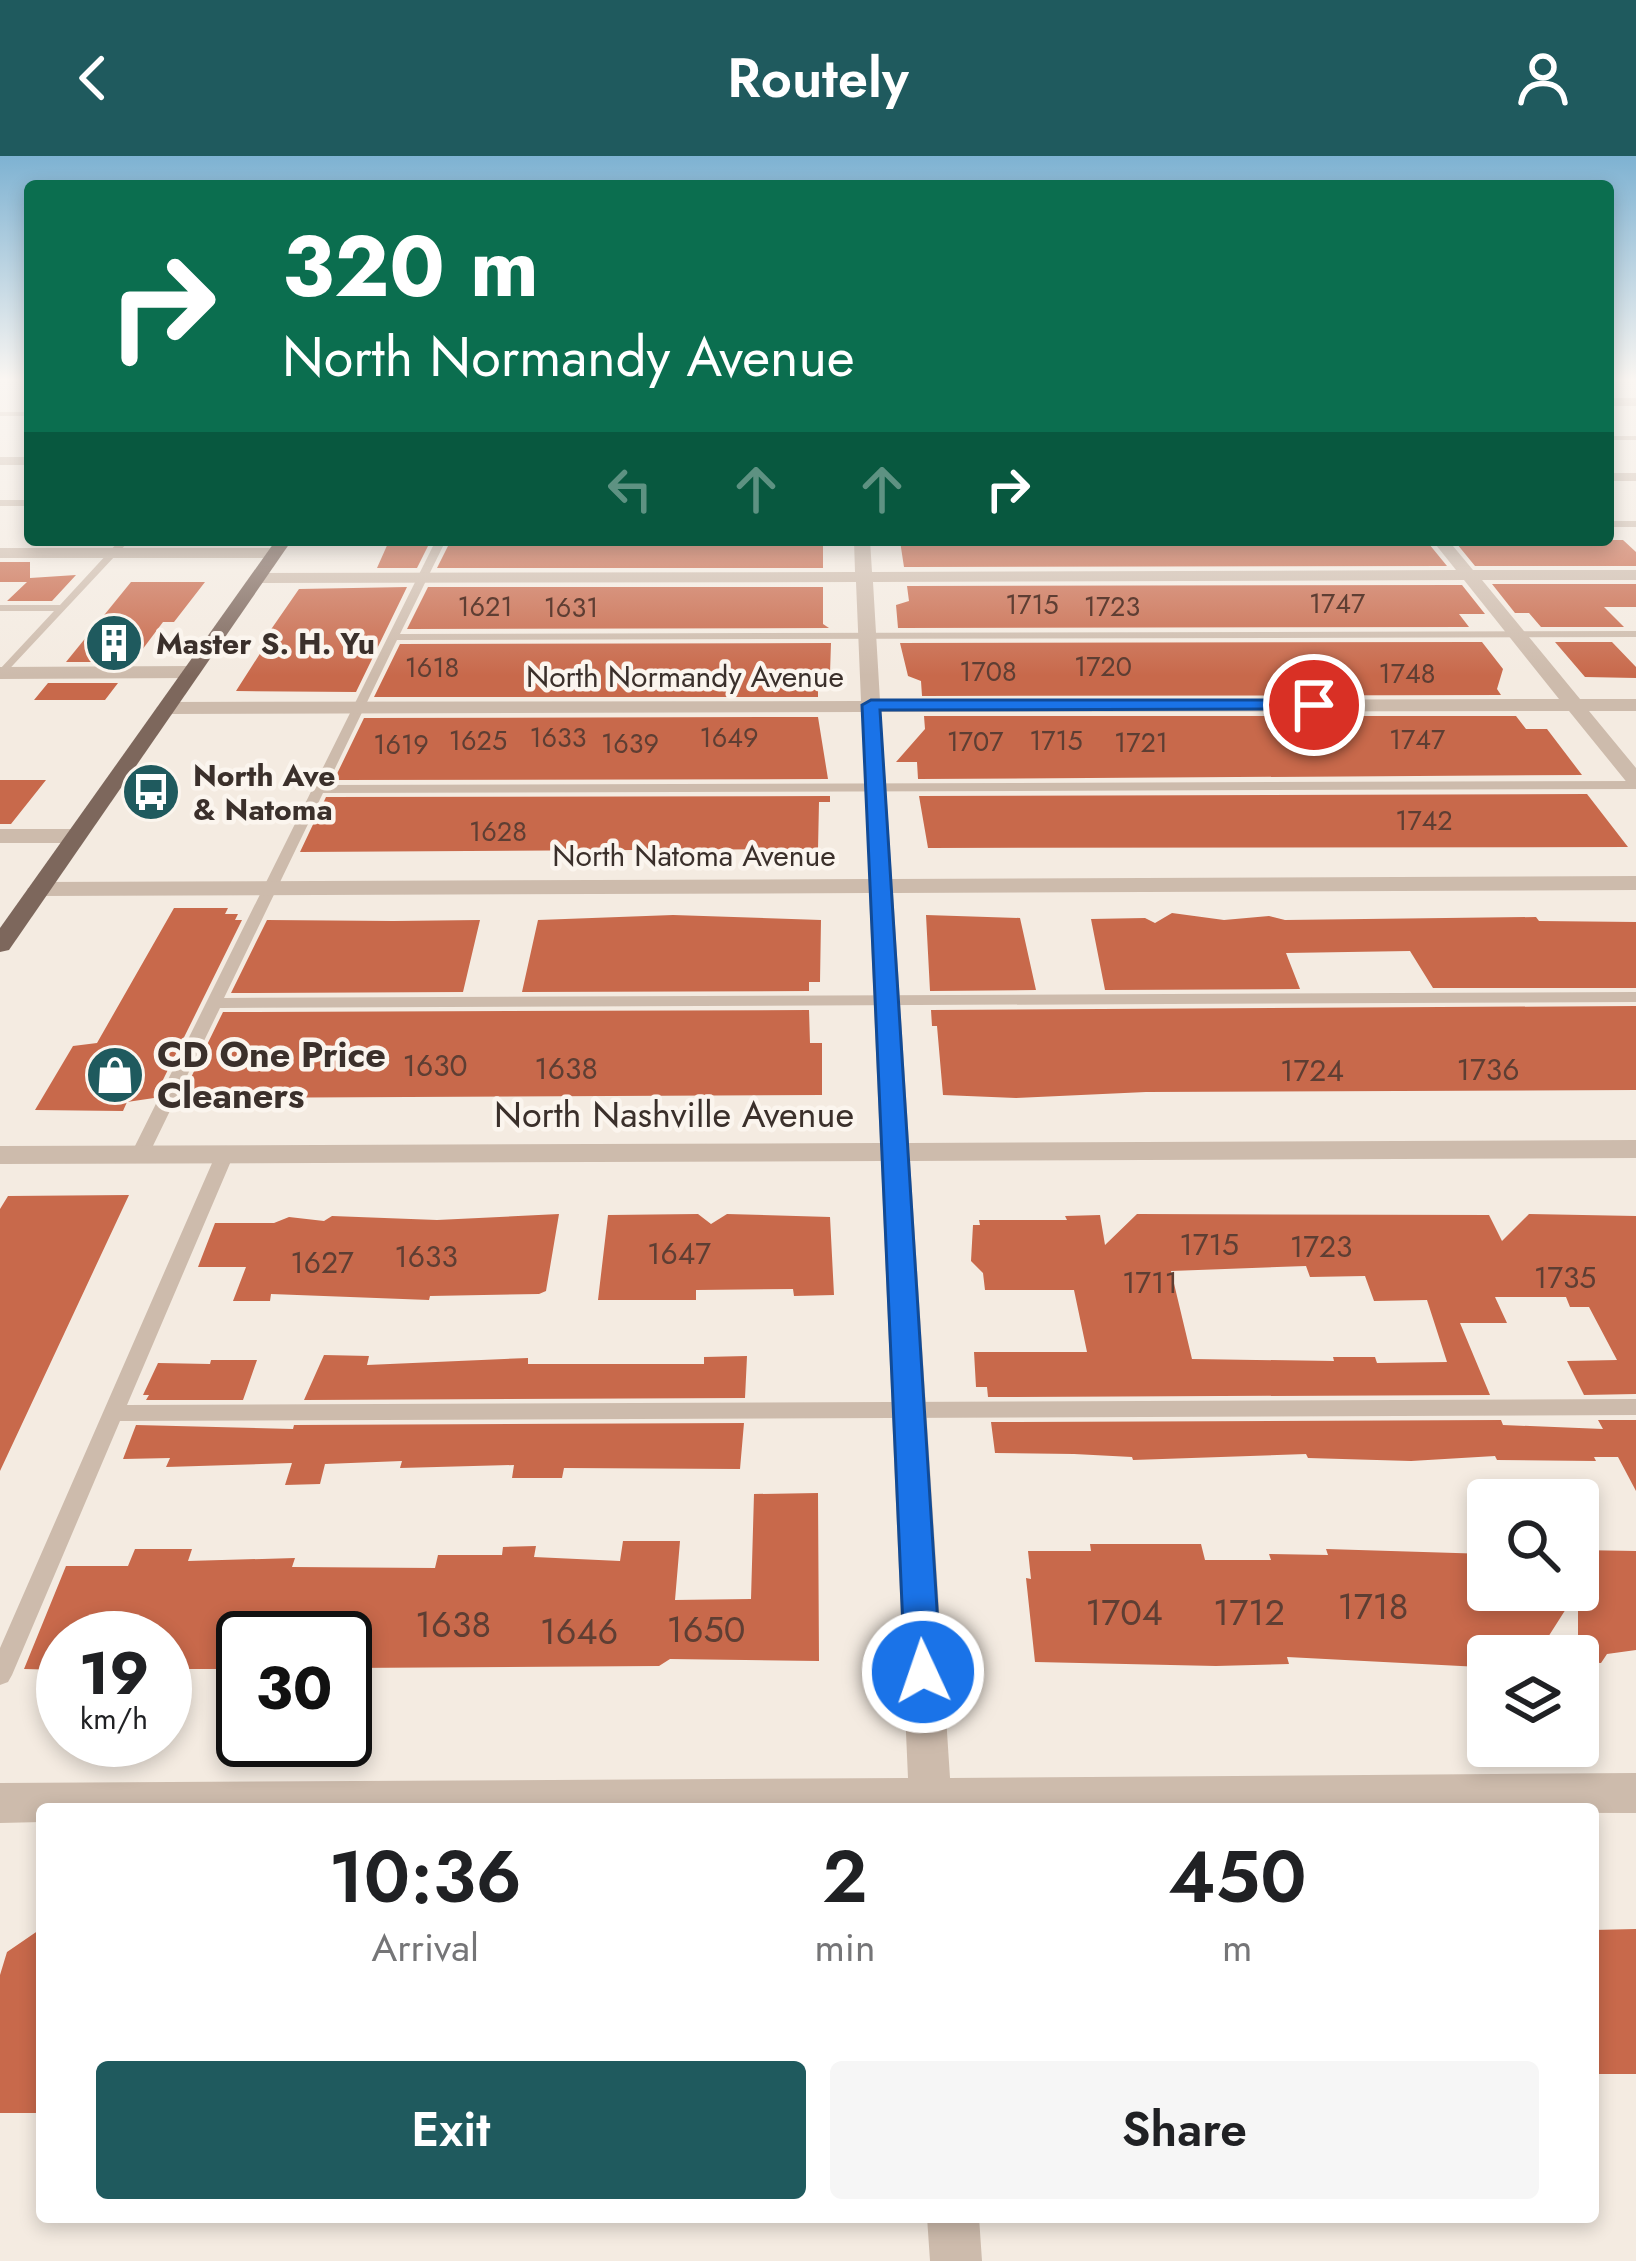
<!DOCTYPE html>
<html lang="en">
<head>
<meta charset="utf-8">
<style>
	body { margin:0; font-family:Jost,sans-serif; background:#f6f6f6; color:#202124; height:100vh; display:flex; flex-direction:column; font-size:45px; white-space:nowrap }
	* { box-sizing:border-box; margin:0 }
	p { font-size:39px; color:#757577 }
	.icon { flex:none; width:66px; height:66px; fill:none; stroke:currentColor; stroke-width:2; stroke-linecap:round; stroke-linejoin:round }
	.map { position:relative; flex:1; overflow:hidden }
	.details { position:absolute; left:36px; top:1647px; width:1563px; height:420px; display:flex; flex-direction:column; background:#fff; border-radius:12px; box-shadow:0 6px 18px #0003 }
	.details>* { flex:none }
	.banner { position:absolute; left:24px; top:24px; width:1590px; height:366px; border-radius:12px; box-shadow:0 6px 18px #0003; background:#0b6e4f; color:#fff; overflow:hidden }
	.buttons { position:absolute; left:1467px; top:1323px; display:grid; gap:24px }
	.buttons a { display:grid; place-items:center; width:132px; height:132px; border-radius:12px; background:#fff; box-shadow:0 6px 18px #0003; font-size:60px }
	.speed { position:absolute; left:36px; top:1455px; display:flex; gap:24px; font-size:60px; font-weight:700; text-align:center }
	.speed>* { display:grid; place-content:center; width:156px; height:156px; border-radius:50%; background:#fff; box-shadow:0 6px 18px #0003; line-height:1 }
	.speed small { font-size:30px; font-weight:400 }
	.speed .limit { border:6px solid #111; border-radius:18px; background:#fff; color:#111 }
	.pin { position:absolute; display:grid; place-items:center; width:102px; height:102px; color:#fff; margin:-51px; border:6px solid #fff; border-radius:50%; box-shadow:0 3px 12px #0007 }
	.me { position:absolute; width:132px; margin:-66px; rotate:357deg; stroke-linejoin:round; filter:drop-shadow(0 0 9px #0008) }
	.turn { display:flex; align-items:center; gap:42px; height:252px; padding:0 60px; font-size:54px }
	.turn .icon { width:156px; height:156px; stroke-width:2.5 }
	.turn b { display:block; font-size:84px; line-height:102px }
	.lanes { display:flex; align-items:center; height:114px; padding:0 60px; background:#0003; justify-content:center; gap:60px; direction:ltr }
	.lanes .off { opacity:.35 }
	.eta { display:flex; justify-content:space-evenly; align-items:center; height:204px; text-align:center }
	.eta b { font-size:72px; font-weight:600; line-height:84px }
	.primary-button { display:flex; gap:24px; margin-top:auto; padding:24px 60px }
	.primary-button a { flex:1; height:138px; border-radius:12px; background:#1f5a5e; color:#fff; font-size:48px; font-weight:600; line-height:138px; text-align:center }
	.primary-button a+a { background:#f6f6f6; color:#202124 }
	header { display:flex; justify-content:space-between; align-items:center; height:156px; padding:0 60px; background:#1f5a5e; color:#fff; font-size:54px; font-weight:600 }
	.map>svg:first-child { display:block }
</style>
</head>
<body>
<header><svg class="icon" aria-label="back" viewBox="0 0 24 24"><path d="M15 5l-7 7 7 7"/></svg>Routely<svg class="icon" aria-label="person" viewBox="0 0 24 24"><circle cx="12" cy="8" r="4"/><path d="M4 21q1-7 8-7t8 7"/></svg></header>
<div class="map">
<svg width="1636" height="2105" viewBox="0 0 1636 2105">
	<rect width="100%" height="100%" fill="#f4ebe1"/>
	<path fill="#c8694b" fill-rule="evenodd" d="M 1401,384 L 1429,388 L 1447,410 L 904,411 L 900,385 Z
		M 1548,384 L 1623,384 L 1636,396 L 1636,410 L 1475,410 L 1457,388 L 1551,387 Z
		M 389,385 L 425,384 L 430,386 L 417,412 L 377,412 Z
		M 450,386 L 823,386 L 823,412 L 437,412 Z
		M 0,406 L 30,406 L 30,422 L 76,419 L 52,445 L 7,445 L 27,426 L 0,426 Z
		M 131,426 L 205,426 L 174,466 L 163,466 L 133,506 L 66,506 Z
		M 1492,428 L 1636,428 L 1636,451 L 1604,451 L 1624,471 L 1541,471 L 1529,457 L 1515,457 Z
		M 1462,429 L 1485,458 L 1459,458 L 1469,471 L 898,472 L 896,449 L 909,445 L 907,430 Z
		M 407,431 L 356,536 L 236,535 L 268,485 L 263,485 L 299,433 Z
		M 428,431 L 823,431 L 823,468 L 829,472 L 407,473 Z
		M 1482,486 L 1503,513 L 1497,533 L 1501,539 L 922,540 L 921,525 L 908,520 L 900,487 Z
		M 1555,486 L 1612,486 L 1636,511 L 1636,522 L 1585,521 Z
		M 831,487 L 830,517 L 818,523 L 818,541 L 374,541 L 400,488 Z
		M 48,527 L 118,527 L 105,544 L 34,544 Z
		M 924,560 L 1516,560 L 1526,573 L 1547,573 L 1582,619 L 918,623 L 917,606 L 896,606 L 925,573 Z
		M 818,561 L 828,623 L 334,624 L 364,562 Z
		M 0,624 L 46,624 L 11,668 L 0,668 Z
		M 1587,638 L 1628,691 L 928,692 L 919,640 Z
		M 830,640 L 830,646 L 819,646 L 818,693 L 300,696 L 326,641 Z
		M 174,752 L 228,752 L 225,758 L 238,758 L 235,764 L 242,764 L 154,942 L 127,946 L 123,955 L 35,954 L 73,890 L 97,887 Z
		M 1172,757 L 1224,764 L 1269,760 L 1285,764 L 1536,761 L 1539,765 L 1636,766 L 1636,832 L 1433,832 L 1410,795 L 1286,797 L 1300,833 L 1105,834 L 1091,763 L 1145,762 L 1155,767 Z
		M 673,759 L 821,764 L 820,826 L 809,826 L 809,835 L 522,836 L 538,764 Z
		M 926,759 L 1020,762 L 1036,834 L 930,835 Z
		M 267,764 L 394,765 L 480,764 L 463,836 L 231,837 Z
		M 1636,850 L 1636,934 L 1146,936 L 1016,942 L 943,939 L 937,870 L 932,870 L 931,854 Z
		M 809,854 L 810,887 L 822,887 L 822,939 L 181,942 L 223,856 Z
		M 129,1039 L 0,1315 L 0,1053 L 8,1040 Z
		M 559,1058 L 546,1135 L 539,1138 L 430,1140 L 429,1144 L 271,1138 L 270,1145 L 233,1145 L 246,1111 L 198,1111 L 215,1067 L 274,1067 L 289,1061 L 324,1065 L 332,1060 L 437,1064 Z
		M 698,1058 L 711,1068 L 727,1058 L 830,1061 L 834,1139 L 794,1140 L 793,1133 L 696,1134 L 696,1144 L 598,1144 L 608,1059 Z
		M 1137,1058 L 1489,1059 L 1502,1085 L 1529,1058 L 1636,1060 L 1636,1238 L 1584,1239 L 1567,1205 L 1617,1204 L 1589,1151 L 1570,1151 L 1566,1141 L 1495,1141 L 1507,1167 L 1460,1167 L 1490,1239 L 988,1241 L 987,1231 L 976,1231 L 974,1196 L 1087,1196 L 1074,1134 L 985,1134 L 983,1117 L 971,1105 L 973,1069 L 980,1069 L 979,1064 L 1067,1064 L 1065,1060 L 1100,1059 L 1105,1089 ZM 1306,1110 L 1310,1121 L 1365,1120 L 1374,1145 L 1427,1144 L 1447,1206 L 1377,1207 L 1375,1201 L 1333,1201 L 1334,1205 L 1192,1203 L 1171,1115 Z
		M 324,1199 L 369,1200 L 367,1209 L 528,1202 L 528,1208 L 704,1208 L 704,1201 L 747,1200 L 745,1242 L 304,1244 Z
		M 211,1204 L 257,1204 L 243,1244 L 146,1244 L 149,1239 L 143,1239 L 158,1207 L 210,1208 Z
		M 1501,1264 L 1503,1269 L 1603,1273 L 1598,1264 L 1636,1264 L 1636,1335 L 1618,1301 L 1594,1301 L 1596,1305 L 1497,1304 L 1495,1300 L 1411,1305 L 1308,1302 L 1306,1298 L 1133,1304 L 1132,1301 L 1074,1298 L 995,1297 L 991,1266 Z
		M 744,1267 L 740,1313 L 564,1312 L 562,1322 L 512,1322 L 514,1309 L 400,1312 L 402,1305 L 325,1308 L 320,1328 L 285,1329 L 292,1307 L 166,1311 L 170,1302 L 123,1303 L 136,1269 L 293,1273 L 294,1269 Z
		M 818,1337 L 819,1505 L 670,1503 L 659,1510 L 345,1512 L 345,1482 L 243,1482 L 243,1513 L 165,1513 L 165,1482 L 63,1482 L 63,1514 L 24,1513 L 66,1410 L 128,1410 L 135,1393 L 192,1393 L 188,1405 L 295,1402 L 292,1411 L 435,1412 L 438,1399 L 502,1399 L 503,1391 L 536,1390 L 534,1401 L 620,1405 L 623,1385 L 680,1385 L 675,1444 L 751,1443 L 754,1338 Z
		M 1090,1388 L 1201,1388 L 1205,1404 L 1271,1404 L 1269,1398 L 1328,1399 L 1326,1393 L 1488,1398 L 1488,1434 L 1578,1434 L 1578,1394 L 1636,1395 L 1636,1494 L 1607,1498 L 1601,1507 L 1578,1506 L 1578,1434 L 1536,1500 L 1485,1500 L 1480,1511 L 1287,1501 L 1289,1508 L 1216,1510 L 1035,1506 L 1026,1422 L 1031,1423 L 1028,1395 L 1091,1395 Z
		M 42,1772 L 42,1957 L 0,1957 L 0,1819 L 7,1796 Z
		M 1636,1773 L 1636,1918 L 1593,1918 L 1593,1774 Z"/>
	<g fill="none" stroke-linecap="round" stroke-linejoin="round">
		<path fill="#cdbbac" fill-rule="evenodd" d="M 0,256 L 30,256 L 30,260 L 0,260 Z
			M 1608,280 L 1636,280 L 1636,284 L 1608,284 Z
			M 0,344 L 30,344 L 30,350 L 0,350 Z
			M 1608,365 L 1636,365 L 1636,371 L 1608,371 Z
			M 120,384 L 130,384 L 0,523 L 0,513 L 54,455 L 0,455 L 0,449 L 60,449 Z
			M 436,384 L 446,384 L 400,478 L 1636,475 L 1636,481 L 397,484 L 327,629 L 1636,625 L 1636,633 L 323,637 L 224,842 L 1636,836 L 1636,846 L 220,852 L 149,998 L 140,1003 L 134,1002 L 131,998 Z
			M 225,993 L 234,998 L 127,1249 L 1636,1243 L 1636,1259 L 120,1265 L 12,1519 L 8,1526 L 0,1529 L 0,1492 L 216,998 Z"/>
		<path fill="#cdbbac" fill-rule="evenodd" d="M 1608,242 L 1636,242 L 1636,250 L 1608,250 Z
			M 854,384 L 870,384 L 872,416 L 1456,414 L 1432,384 L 1448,384 L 1473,414 L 1636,414 L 1636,424 L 1482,424 L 1580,543 L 1636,543 L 1636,555 L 1589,555 L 1636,612 L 1636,631 L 1629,629 L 1569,555 L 881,556 L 892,723 L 1636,720 L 1636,734 L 893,737 L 909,987 L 1636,984 L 1636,1002 L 910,1005 L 950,1622 L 1636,1617 L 1636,1657 L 42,1653 L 42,1666 L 0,1667 L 0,1627 L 908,1622 L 881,1005 L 0,1008 L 0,990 L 880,987 L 869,737 L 39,740 L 27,733 L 39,726 L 869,723 L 862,556 L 166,558 L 156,552 L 166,546 L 861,545 L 856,426 L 257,427 L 249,422 L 257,417 L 855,416 ZM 1464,424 L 1559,543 L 880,545 L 873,426 Z
			M 0,392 L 274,392 L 282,397 L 274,402 L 0,402 Z
			M 0,511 L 191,510 L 200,516 L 191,522 L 0,523 Z
			M 0,673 L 76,673 L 87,680 L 76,687 L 0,687 Z
			M 927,2061 L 979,2061 L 982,2105 L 930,2105 Z"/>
		<path fill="#cdbbac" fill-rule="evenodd" d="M 0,301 L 30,301 L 30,309 L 0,309 Z
			M 1608,317 L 1636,317 L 1636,325 L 1608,325 Z"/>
		<path fill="#7d675c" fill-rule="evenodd" d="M 276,384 L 292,384 L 9,794 L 0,796 L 0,772 Z"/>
	</g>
	<linearGradient id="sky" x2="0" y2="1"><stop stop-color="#7eb2d2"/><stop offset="0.43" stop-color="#faf6f2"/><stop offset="1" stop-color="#faf6f2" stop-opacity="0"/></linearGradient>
	<rect width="1636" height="520" fill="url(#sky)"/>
	<path fill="#1a73e8" stroke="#114b97" stroke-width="3" d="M 1314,544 L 1320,545 L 1320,553 L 880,554 L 941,1516 L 936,1527 L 923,1532 L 911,1527 L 905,1516 L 862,549 L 871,544 Z"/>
	<defs>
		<symbol id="building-disc" viewBox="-11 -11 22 22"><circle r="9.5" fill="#1f5a5e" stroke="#fbf5ee"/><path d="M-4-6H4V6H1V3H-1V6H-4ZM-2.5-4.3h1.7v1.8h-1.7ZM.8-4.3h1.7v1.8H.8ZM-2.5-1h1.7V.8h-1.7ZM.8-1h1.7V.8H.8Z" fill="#fff"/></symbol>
		<symbol id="bus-disc" viewBox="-11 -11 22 22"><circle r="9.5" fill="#1f5a5e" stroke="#fbf5ee"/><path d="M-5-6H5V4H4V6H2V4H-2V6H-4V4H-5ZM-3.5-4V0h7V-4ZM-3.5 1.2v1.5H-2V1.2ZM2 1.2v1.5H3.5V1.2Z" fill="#fff"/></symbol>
		<symbol id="shop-disc" viewBox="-11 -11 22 22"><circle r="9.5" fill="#1f5a5e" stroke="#fbf5ee"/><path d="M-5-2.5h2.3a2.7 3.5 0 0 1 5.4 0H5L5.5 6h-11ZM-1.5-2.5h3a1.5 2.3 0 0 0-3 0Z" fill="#fff"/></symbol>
	</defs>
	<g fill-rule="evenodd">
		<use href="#building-disc" x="81" y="454" width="66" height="66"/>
		<use href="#bus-disc" x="118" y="603" width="66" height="66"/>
		<use href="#shop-disc" x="82" y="886" width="66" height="66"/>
	</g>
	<g text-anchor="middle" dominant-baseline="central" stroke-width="9" stroke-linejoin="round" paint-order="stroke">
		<g font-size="27" fill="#5e3e33">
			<text x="1337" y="447">1747</text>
			<text x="1032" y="448">1715</text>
			<text x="485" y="450">1621</text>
			<text x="1112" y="450">1723</text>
			<text x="571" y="451">1631</text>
			<text x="1103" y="510">1720</text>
			<text x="432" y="511">1618</text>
			<text x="988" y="515">1708</text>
			<text x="1407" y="517">1748</text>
			<text x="558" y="581">1633</text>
			<text x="729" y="581">1649</text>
			<text x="1417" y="583">1747</text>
			<text x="478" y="584">1625</text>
			<text x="1056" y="584">1715</text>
			<text x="975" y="585">1707</text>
			<text x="1141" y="586">1721</text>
			<text x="630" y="587">1639</text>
			<text x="401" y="588">1619</text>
			<text x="1424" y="664">1742</text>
			<text x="498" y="675">1628</text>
		</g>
		<g font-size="30" font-weight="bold" fill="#3b302b" stroke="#fbf5ee" text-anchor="start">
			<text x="156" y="487">Master S. H. Yu</text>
			<text x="193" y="619">North Ave<tspan x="193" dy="34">&amp; Natoma</tspan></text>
		</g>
		<g font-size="30" fill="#3b302b" stroke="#fbf5ee">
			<text x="685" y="520">North Normandy Avenue</text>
			<text x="694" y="699">North Natoma Avenue</text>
		</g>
		<g font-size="30" fill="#5e3e33">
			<text x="435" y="909">1630</text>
			<text x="566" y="912">1638</text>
			<text x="1488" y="913">1736</text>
			<text x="1312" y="914">1724</text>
			<text x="1209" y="1088">1715</text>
			<text x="1321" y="1090">1723</text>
			<text x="679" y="1097">1647</text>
			<text x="426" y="1100">1633</text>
			<text x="322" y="1106">1627</text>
			<text x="1565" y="1121">1735</text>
			<text x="1150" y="1126">1711</text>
		</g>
		<g font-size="36" font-weight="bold" fill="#3b302b" stroke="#fbf5ee" text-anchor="start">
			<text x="157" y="898">CD One Price<tspan x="157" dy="41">Cleaners</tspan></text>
		</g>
		<g font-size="36" fill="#3b302b" stroke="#fbf5ee">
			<text x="674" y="958">North Nashville Avenue</text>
		</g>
		<g font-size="36" fill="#5e3e33">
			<text x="1373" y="1450">1718</text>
			<text x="1124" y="1456">1704</text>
			<text x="1249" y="1456">1712</text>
			<text x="453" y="1468">1638</text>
			<text x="706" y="1473">1650</text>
			<text x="579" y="1475">1646</text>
		</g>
	</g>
</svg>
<div class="buttons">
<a><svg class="icon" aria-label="search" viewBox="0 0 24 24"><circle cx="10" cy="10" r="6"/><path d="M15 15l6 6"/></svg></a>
<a><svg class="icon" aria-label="layers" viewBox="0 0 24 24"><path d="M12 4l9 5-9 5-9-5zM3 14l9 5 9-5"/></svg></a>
</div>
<div class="speed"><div>19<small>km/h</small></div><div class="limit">30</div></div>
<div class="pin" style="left:1314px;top:549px;background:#d93025"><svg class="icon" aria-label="arrive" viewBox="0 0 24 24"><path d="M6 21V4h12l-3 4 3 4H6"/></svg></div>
<svg class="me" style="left:923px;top:1516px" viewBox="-20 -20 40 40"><circle r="17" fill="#1a73e8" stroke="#fff" stroke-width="3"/><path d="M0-11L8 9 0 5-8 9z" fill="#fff"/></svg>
<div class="banner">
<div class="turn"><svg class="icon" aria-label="right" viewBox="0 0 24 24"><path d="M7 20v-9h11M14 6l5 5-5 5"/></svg><div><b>320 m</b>North Normandy Avenue</div></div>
<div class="lanes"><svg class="icon off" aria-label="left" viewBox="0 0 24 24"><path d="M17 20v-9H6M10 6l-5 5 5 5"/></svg><svg class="icon off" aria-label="ahead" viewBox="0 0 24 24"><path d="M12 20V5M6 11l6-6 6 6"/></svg><svg class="icon off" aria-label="ahead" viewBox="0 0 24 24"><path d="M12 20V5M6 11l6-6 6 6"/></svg><svg class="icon" aria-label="right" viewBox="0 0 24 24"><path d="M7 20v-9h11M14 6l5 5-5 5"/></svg></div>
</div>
<section class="details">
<div class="eta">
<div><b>10:36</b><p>Arrival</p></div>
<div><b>2</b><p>min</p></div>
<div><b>450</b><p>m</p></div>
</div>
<div class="primary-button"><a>Exit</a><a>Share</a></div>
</section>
</div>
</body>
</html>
